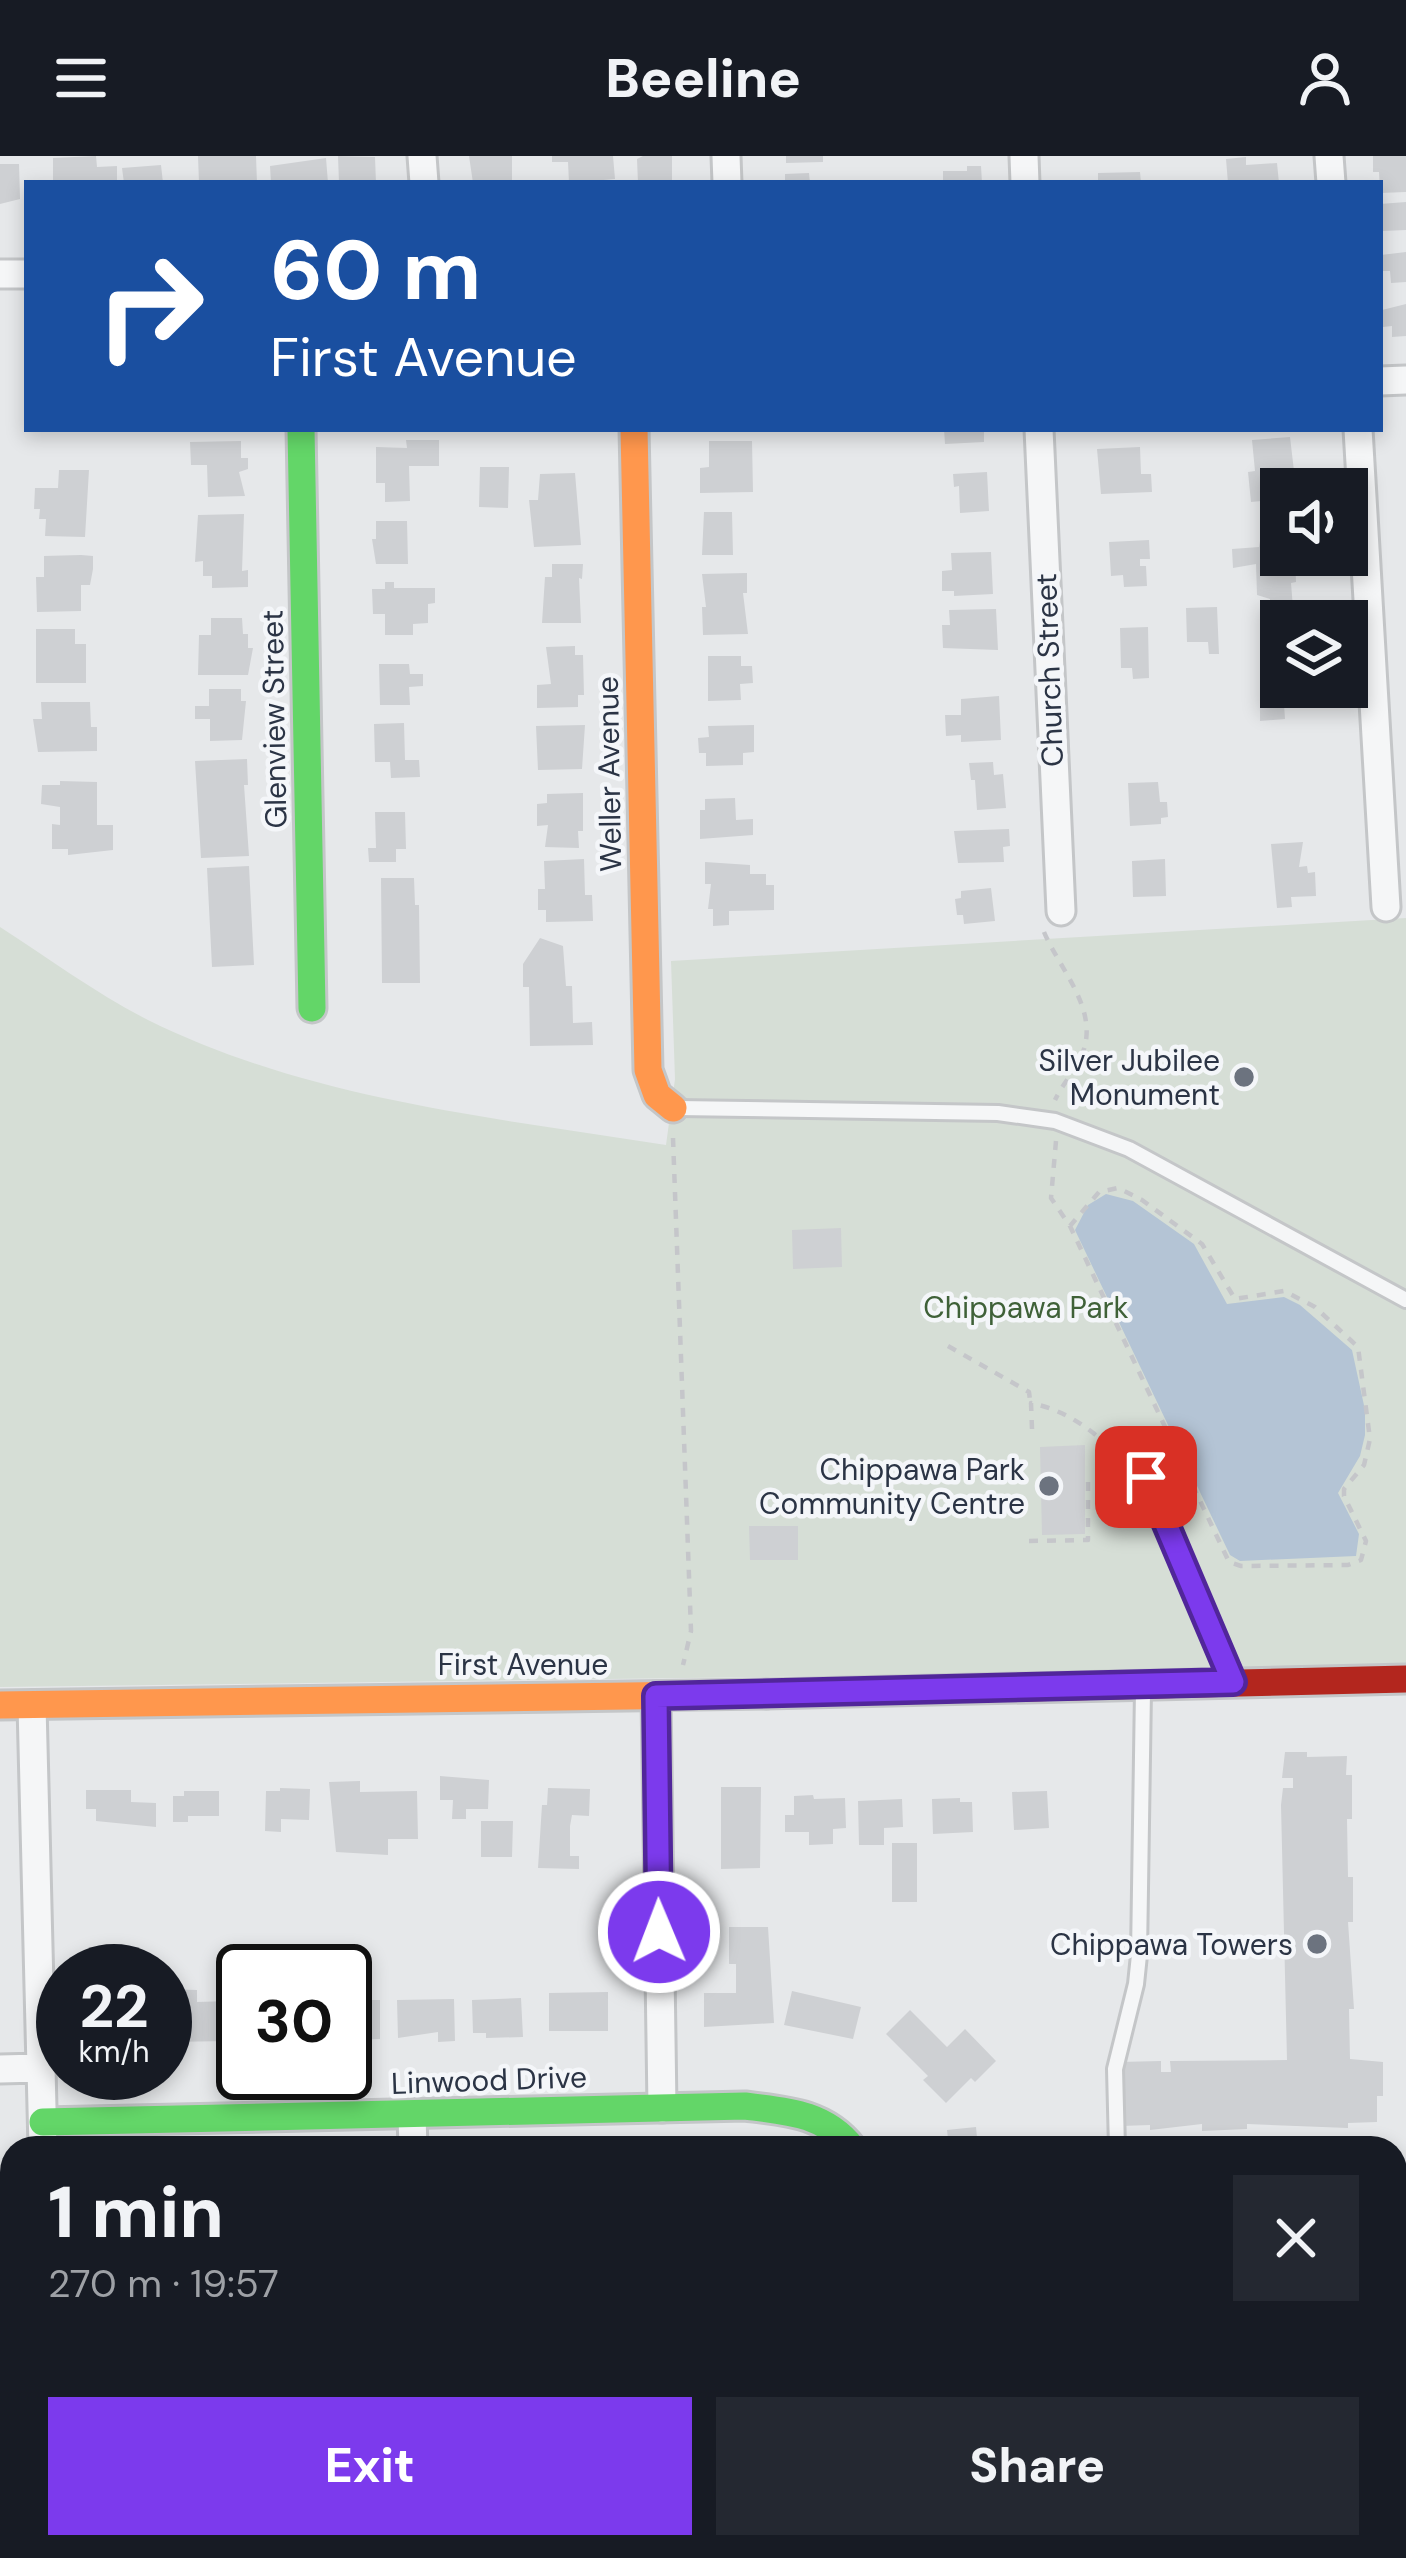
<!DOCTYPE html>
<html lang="en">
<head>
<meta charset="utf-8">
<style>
	body { margin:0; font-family:"DM Sans",sans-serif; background:#242831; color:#f1f3f6; height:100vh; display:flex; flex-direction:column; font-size:45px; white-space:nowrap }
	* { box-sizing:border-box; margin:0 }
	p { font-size:39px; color:#9ea1a6 }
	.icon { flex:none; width:66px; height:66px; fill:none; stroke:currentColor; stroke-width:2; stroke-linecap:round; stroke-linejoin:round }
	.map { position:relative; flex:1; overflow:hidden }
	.side { position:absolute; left:0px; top:1980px; width:1407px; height:423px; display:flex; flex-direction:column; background:#171b24; border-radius:36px 36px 0 0; box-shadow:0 6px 18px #0003 }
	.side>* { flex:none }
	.banner { position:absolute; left:24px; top:24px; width:1359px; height:252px; border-radius:0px; box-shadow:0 6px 18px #0003; background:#1a4fa0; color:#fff; overflow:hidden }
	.controls { position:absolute; left:1260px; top:312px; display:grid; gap:24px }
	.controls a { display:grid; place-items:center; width:108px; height:108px; border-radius:0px; background:#171b24; box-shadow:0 6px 18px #0003; font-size:60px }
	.speed { position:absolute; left:36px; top:1788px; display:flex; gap:24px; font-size:60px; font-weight:700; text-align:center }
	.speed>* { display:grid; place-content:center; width:156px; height:156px; border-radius:50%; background:#171b24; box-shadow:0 6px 18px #0003; line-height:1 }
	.speed small { font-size:30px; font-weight:400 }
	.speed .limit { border:6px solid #111; border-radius:18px; background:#fff; color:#111 }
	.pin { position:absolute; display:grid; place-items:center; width:102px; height:102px; color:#fff; margin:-51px; border-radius:24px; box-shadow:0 6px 18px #0006 }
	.me { position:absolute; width:132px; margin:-66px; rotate:359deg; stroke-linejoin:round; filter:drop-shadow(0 0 9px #0008) }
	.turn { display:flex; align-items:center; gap:42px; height:252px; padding:0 48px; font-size:54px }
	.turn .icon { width:156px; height:156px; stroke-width:2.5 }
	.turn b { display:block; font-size:84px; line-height:102px }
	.round { display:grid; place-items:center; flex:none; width:126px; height:126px; border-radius:0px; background:#242831 }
	.overview { display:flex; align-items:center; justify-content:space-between; height:204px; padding:0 48px }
	h1 { font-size:72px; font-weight:800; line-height:90px }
	.cta { display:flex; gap:24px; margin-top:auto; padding:24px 48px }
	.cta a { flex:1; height:138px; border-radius:0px; background:#7c3aed; color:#fff; font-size:48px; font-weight:800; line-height:138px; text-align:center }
	.cta a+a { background:#242831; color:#f1f3f6 }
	header { display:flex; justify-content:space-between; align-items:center; height:156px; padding:0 48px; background:#171b24; font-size:54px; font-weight:800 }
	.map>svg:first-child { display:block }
</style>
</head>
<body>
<header><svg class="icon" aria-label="menu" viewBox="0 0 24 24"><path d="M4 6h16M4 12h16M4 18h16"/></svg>Beeline<svg class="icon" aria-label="person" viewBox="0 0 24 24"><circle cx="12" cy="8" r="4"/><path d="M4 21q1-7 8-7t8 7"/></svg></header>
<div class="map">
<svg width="1406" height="2402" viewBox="0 0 1406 2402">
	<rect width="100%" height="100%" fill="#e6e8ea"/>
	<path fill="#d4d7dd" d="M 1406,2188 L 1406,2402 L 1064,2402 L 1064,2391 L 1395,2391 L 1395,2189 Z"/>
	<path fill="#d6ded6" d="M 1406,762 L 1406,1507 L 992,1518 L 0,1531 L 0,771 C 48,802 97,838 148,864 C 310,944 490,961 666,989 L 675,923 L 671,805 Z"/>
	<path fill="#b4c4d5" d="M 1106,1038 L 1133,1045 L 1194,1088 L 1227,1148 L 1284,1141 L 1300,1149 L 1352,1194 L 1365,1254 L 1365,1279 L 1360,1300 L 1338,1337 L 1359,1378 L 1356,1400 L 1240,1405 L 1230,1399 L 1075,1074 L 1088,1049 Z"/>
	<path fill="#ced0d3" d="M 96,0 L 97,11 L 117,10 L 117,27 L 53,27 L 53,2 Z
		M 198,0 L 256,0 L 257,27 L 199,27 Z
		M 338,0 L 375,1 L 376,27 L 339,27 Z
		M 469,0 L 512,0 L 512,27 L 473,27 Z
		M 552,0 L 613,0 L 615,23 L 569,27 L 568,6 L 552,6 Z
		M 643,0 L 672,0 L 672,27 L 638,27 L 637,3 Z
		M 786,0 L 823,0 L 823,6 L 786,7 Z
		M 1373,0 L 1406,0 L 1406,36 L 1380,37 L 1379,16 L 1373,16 Z
		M 1246,1 L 1246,9 L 1277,7 L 1279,27 L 1228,27 L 1226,3 Z
		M 326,2 L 328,27 L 271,27 L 270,10 Z
		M 0,8 L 19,8 L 20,43 L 0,48 Z
		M 161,9 L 163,27 L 124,27 L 122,12 Z
		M 967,10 L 981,10 L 982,27 L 943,27 L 943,15 L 967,15 Z
		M 1140,16 L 1141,27 L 1098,27 L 1098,17 Z
		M 809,17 L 810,27 L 785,27 L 785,18 Z
		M 1406,46 L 1406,74 L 1382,75 L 1380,48 Z
		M 1406,96 L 1406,126 L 1391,127 L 1390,115 L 1382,115 L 1381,99 Z
		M 1406,148 L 1406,180 L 1392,181 L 1392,170 L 1383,171 L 1382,154 Z
		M 944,273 L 984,273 L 984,286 L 945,288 Z
		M 1290,281 L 1294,315 L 1279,317 L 1281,343 L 1251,346 L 1248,316 L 1255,315 L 1252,284 Z
		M 406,284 L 439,284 L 439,310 L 409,310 L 410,345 L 385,346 L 385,327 L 376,327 L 376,291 L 407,292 Z
		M 241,285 L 241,302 L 248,302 L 248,313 L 239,316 L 245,340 L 208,341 L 207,309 L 191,309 L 190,286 Z
		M 709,285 L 752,285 L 753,336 L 700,337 L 700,312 L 709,311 Z
		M 1140,291 L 1141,318 L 1151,318 L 1152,336 L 1101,338 L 1097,293 Z
		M 480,311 L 509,311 L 508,352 L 479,351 Z
		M 59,314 L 89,314 L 85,381 L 45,380 L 46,363 L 39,363 L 40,353 L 34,353 L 35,332 L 58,332 Z
		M 987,316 L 989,355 L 960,357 L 959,330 L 954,331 L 953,318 Z
		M 575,317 L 581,389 L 534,391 L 529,344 L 538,344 L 540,318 Z
		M 704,356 L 732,356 L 733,399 L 702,399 Z
		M 244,358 L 242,415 L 248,414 L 248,431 L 212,432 L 212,420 L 203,420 L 203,405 L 195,406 L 198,359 Z
		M 376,365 L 407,365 L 408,408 L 376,408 L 372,383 L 376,383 Z
		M 1281,372 L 1281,399 L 1295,399 L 1296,426 L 1291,427 L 1293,452 L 1270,453 L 1270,443 L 1257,439 L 1256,408 L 1233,412 L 1232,393 L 1259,391 L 1262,373 Z
		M 1149,384 L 1150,403 L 1140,403 L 1140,410 L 1146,410 L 1147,430 L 1124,431 L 1123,419 L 1111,420 L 1109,386 Z
		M 991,396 L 993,438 L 954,440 L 954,435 L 942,435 L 942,415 L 952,414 L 951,397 Z
		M 81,399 L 93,400 L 93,413 L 90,429 L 81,429 L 81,455 L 37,456 L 36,421 L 44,421 L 44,400 Z
		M 552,408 L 583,408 L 582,423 L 579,422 L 581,467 L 542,467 L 545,421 L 552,421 Z
		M 747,417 L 747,437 L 743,437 L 748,478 L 703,479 L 702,451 L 706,451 L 702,418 Z
		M 385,426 L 394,426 L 394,432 L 435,432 L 435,447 L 428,448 L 428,467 L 413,468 L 413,479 L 385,479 L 385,458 L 373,458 L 372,433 L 385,433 Z
		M 1217,451 L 1219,498 L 1209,498 L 1208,486 L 1187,486 L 1186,452 Z
		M 996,453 L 998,494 L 943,492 L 942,469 L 950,469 L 949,454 Z
		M 211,462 L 242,462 L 243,478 L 248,478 L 248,492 L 253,492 L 248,519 L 198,519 L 199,479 L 211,479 Z
		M 1148,471 L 1149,522 L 1133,523 L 1132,512 L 1121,512 L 1120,472 Z
		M 36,473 L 75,473 L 75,488 L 86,488 L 86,527 L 36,527 Z
		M 1281,489 L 1281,531 L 1306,531 L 1307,540 L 1304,547 L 1284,548 L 1285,563 L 1260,565 L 1260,490 Z
		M 575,490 L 575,499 L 583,499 L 584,539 L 578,539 L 578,551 L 537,552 L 537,529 L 551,528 L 546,491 Z
		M 708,500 L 741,500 L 741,510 L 752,510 L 753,527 L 740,528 L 741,544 L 708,545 Z
		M 379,508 L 409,508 L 410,518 L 423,518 L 423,530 L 409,531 L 410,549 L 380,549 Z
		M 209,533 L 241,533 L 241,545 L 246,545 L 242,584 L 210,585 L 210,563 L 195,563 L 195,550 L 209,550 Z
		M 999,540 L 1001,584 L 961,586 L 961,579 L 946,580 L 945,559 L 961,559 L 961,543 Z
		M 41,546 L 90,546 L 91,571 L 97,571 L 97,595 L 38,596 L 33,563 L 42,563 Z
		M 404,567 L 405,604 L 419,604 L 420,621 L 391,622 L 390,606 L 375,606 L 374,568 Z
		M 585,569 L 582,613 L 538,614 L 536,570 Z
		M 754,569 L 754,596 L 743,597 L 743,609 L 706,610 L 706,597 L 699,597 L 698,582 L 709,581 L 708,570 Z
		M 247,603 L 248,629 L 244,629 L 249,700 L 201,702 L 195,605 Z
		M 993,606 L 994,619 L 1003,618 L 1006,652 L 977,654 L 975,624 L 971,624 L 969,607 Z
		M 60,625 L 97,626 L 97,669 L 113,669 L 113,694 L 68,699 L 68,693 L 52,693 L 52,668 L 60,669 L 60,651 L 41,648 L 42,629 L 60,629 Z
		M 1158,626 L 1160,646 L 1167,646 L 1168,661 L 1161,662 L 1161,668 L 1130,670 L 1128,627 Z
		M 583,637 L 583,675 L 578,675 L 579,692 L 545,691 L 548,669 L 537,670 L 537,648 L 547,647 L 547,638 Z
		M 735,642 L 736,664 L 753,663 L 753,679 L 700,683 L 700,654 L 705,654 L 705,643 Z
		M 375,656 L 405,656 L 406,693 L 396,693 L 396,706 L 369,706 L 368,692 L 376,692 Z
		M 1009,673 L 1010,690 L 1003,691 L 1004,706 L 958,707 L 954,675 Z
		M 1303,686 L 1299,711 L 1307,710 L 1308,717 L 1315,716 L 1316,740 L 1291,741 L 1292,751 L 1277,752 L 1271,688 Z
		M 584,703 L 585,739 L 592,739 L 593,765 L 546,766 L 546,754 L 538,754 L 538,733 L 545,733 L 544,705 Z
		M 1165,703 L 1166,740 L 1133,741 L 1132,705 Z
		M 705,706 L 750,709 L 750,718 L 766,718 L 766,729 L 774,729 L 774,754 L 729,755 L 729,769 L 713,770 L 713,753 L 708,753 L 711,728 L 705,728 Z
		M 249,710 L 254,809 L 212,811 L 207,712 Z
		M 381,722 L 414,722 L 415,749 L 419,749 L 420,827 L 382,827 Z
		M 991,732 L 995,765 L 964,768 L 963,759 L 957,759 L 955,743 L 961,742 L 961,735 Z
		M 540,782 L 563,790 L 566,830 L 572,830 L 573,867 L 592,866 L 593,889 L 530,890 L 529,831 L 523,831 L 523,808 Z
		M 841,1072 L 842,1111 L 793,1113 L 792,1074 Z
		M 1085,1289 L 1085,1378 L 1042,1379 L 1040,1291 Z
		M 749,1370 L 798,1370 L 798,1404 L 750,1404 Z
		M 1285,1596 L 1307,1596 L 1307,1601 L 1347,1600 L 1346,1619 L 1352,1619 L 1352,1663 L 1347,1663 L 1348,1721 L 1353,1721 L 1353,1766 L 1348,1766 L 1354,1853 L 1349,1853 L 1350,1903 L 1383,1906 L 1383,1940 L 1377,1940 L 1377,1966 L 1348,1967 L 1348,1972 L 1247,1968 L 1247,1973 L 1202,1975 L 1202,1968 L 1150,1974 L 1150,1969 L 1120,1970 L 1119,1906 L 1161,1905 L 1161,1916 L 1171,1916 L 1170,1905 L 1287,1904 L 1281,1649 L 1283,1632 L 1293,1632 L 1293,1622 L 1282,1622 Z
		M 440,1620 L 489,1624 L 488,1653 L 466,1653 L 466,1663 L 452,1663 L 453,1644 L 440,1644 Z
		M 360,1625 L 360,1636 L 417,1635 L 418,1683 L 388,1683 L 388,1699 L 336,1696 L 329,1626 Z
		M 721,1631 L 761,1631 L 760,1712 L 721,1713 Z
		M 280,1632 L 310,1633 L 309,1664 L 281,1663 L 281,1676 L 265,1675 L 266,1635 L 280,1635 Z
		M 548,1632 L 590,1633 L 589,1660 L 572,1659 L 570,1670 L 570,1700 L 579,1700 L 579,1713 L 538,1712 L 542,1649 L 547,1649 Z
		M 86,1634 L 131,1634 L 131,1646 L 156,1647 L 156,1671 L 96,1665 L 96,1653 L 86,1653 Z
		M 184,1635 L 219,1635 L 219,1660 L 188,1660 L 188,1666 L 173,1666 L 173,1640 L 184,1640 Z
		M 1047,1635 L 1049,1672 L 1014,1674 L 1012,1636 Z
		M 813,1639 L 814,1643 L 845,1642 L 846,1672 L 833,1673 L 833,1688 L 809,1689 L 809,1676 L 785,1676 L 785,1659 L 794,1659 L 794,1640 Z
		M 960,1642 L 960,1646 L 972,1646 L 973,1676 L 933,1678 L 932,1643 Z
		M 902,1643 L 903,1671 L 884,1672 L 884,1689 L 859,1689 L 858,1645 Z
		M 481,1665 L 513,1665 L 512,1701 L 481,1701 Z
		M 892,1687 L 917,1687 L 917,1746 L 892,1746 Z
		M 729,1771 L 768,1771 L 774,1867 L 704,1871 L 704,1837 L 736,1837 L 736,1808 L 729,1808 Z
		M 165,1833 L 197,1834 L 197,1846 L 230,1845 L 231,1885 L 166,1886 Z
		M 792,1835 L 861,1851 L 853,1883 L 784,1869 Z
		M 608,1836 L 608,1875 L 549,1875 L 549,1837 Z
		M 345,1839 L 349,1839 L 349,1844 L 380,1844 L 380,1883 L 345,1884 Z
		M 521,1842 L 523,1881 L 486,1882 L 486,1877 L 473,1877 L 472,1844 Z
		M 454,1843 L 455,1885 L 438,1886 L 438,1876 L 398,1882 L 397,1844 Z
		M 910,1854 L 947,1891 L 965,1873 L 996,1905 L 975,1926 L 971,1922 L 946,1947 L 923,1924 L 928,1920 L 886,1878 Z
		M 976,1971 L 978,1992 L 949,1992 L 947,1974 Z
		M 291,2391 L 351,2391 L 351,2402 L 291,2402 Z
		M 497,2391 L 534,2391 L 534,2402 L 497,2402 Z
		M 770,2391 L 807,2391 L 807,2402 L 770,2402 Z
		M 122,2392 L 181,2392 L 181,2402 L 122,2402 Z"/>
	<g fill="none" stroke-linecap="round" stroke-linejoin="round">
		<defs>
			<path id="lane" d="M 678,952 L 998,957 L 1055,965 L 1129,993 L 1406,1144
				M 1146,1321 L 1231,1521
				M 1117,1992 L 1115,1913 L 1136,1828 L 1139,1799 L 1143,1534"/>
			<path id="street" d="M 422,0 L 424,27
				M 726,0 L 727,27
				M 1024,0 L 1025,27
				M 1329,0 L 1331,27
				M 0,118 L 27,118
				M 1380,225 L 1406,224
				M 1039,273 L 1061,755
				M 1358,273 L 1386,751
				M 656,1540 L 662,1952
				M 32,1549 L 43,1992
				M 0,1913 L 39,1912
				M 412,1960 L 413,1992
				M 45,2391 L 45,2402
				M 418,2391 L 419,2402
				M 873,2391 L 874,2402"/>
			<path id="fast" d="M 301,273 L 312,852
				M 43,1966 L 745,1950 C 786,1955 825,1957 852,1992"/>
			<path id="slow" d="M 634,273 L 648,914 L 657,939 L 673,952
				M 0,1549 L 766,1538"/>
			<path id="jam" d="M 766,1538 L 1406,1523"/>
		</defs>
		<use href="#lane" stroke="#c4c6c8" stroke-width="20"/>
		<use href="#street" stroke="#c4c6c8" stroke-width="33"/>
		<use href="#fast" stroke="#c4c6c8" stroke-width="33"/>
		<use href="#slow" stroke="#c4c6c8" stroke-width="33"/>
		<use href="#jam" stroke="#c4c6c8" stroke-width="33"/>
		<path stroke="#c5c6ca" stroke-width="4.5" stroke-dasharray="9 9" stroke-linecap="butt" d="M 1044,776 C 1059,812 1097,851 1084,893 C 1078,912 1063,927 1055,944
			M 673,982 L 691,1475 L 683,1509
			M 1056,985 L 1051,1042 L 1070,1070 L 1229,1406 L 1241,1410 L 1348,1409 L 1361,1404 L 1366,1385 L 1344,1340 L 1344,1333 L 1364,1309 L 1370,1283 L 1358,1191 L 1315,1151 L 1284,1135 L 1235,1143 L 1202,1088 L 1142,1044 L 1118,1032 L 1099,1036 L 1070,1070
			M 948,1190 L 1029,1236 L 1030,1244
			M 1032,1273 L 1031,1247 C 1072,1256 1099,1279 1127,1309
			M 1029,1385 L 1088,1384 L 1088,1326 L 1121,1326"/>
		<use href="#lane" stroke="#f5f6f7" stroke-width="14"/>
		<use href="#street" stroke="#f5f6f7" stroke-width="27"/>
		<use href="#fast" stroke="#63d668" stroke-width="27"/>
		<use href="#slow" stroke="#ff974d" stroke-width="27"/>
		<use href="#jam" stroke="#b3261e" stroke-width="27"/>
	</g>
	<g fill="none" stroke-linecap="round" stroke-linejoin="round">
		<defs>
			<path id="route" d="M 659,1776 L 656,1540 L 1233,1526 L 1146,1321"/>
		</defs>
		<use href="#route" stroke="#51269a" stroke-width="30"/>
		<use href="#route" stroke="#7c3aed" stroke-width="21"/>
	</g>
	<g fill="#6c737f" stroke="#f4f6f9" stroke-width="4.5">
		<circle cx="1244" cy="921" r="12"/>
		<circle cx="1049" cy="1330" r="12"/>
		<circle cx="1317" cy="1788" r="12"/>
	</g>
	<g text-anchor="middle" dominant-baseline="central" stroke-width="9" stroke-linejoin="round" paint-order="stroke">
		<g font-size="30" fill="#2b3445" stroke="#f4f6f9">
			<text transform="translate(1049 514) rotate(-92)">Church Street</text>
			<text transform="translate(274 563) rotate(-91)">Glenview Street</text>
			<text transform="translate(609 618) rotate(-91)">Weller Avenue</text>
			<text x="523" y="1508">First Avenue</text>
			<text transform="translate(489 1924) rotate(-2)">Linwood Drive</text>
		</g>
		<g font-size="30" fill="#2b3445" stroke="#f4f6f9" text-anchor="end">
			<text x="1220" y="904">Silver Jubilee<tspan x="1220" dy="34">Monument</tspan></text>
			<text x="1025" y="1313">Chippawa Park<tspan x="1025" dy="34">Community Centre</tspan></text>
			<text x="1293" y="1788">Chippawa Towers</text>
		</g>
		<g font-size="30" fill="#3f6138" stroke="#f4f6f9">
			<text x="1026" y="1151">Chippawa Park</text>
		</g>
	</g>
</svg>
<div class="controls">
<a><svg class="icon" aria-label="sound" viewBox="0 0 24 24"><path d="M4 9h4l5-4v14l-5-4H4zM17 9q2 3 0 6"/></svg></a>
<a><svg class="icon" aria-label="layers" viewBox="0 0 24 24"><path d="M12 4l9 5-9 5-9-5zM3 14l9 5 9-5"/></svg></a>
</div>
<div class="speed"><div>22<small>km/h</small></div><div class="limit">30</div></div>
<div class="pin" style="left:1146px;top:1321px;background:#d93025"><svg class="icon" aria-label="arrive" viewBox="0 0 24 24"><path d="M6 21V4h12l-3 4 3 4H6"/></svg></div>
<svg class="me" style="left:659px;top:1776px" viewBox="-20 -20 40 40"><circle r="17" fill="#7c3aed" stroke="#fff" stroke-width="3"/><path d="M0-11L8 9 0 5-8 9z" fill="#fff"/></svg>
<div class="banner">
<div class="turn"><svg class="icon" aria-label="right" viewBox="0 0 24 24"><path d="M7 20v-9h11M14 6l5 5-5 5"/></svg><div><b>60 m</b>First Avenue</div></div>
</div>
<section class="side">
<div class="overview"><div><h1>1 min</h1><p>270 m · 19:57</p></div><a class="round"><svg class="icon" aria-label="close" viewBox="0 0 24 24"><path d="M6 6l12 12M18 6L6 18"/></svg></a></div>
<div class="cta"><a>Exit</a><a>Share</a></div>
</section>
</div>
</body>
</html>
